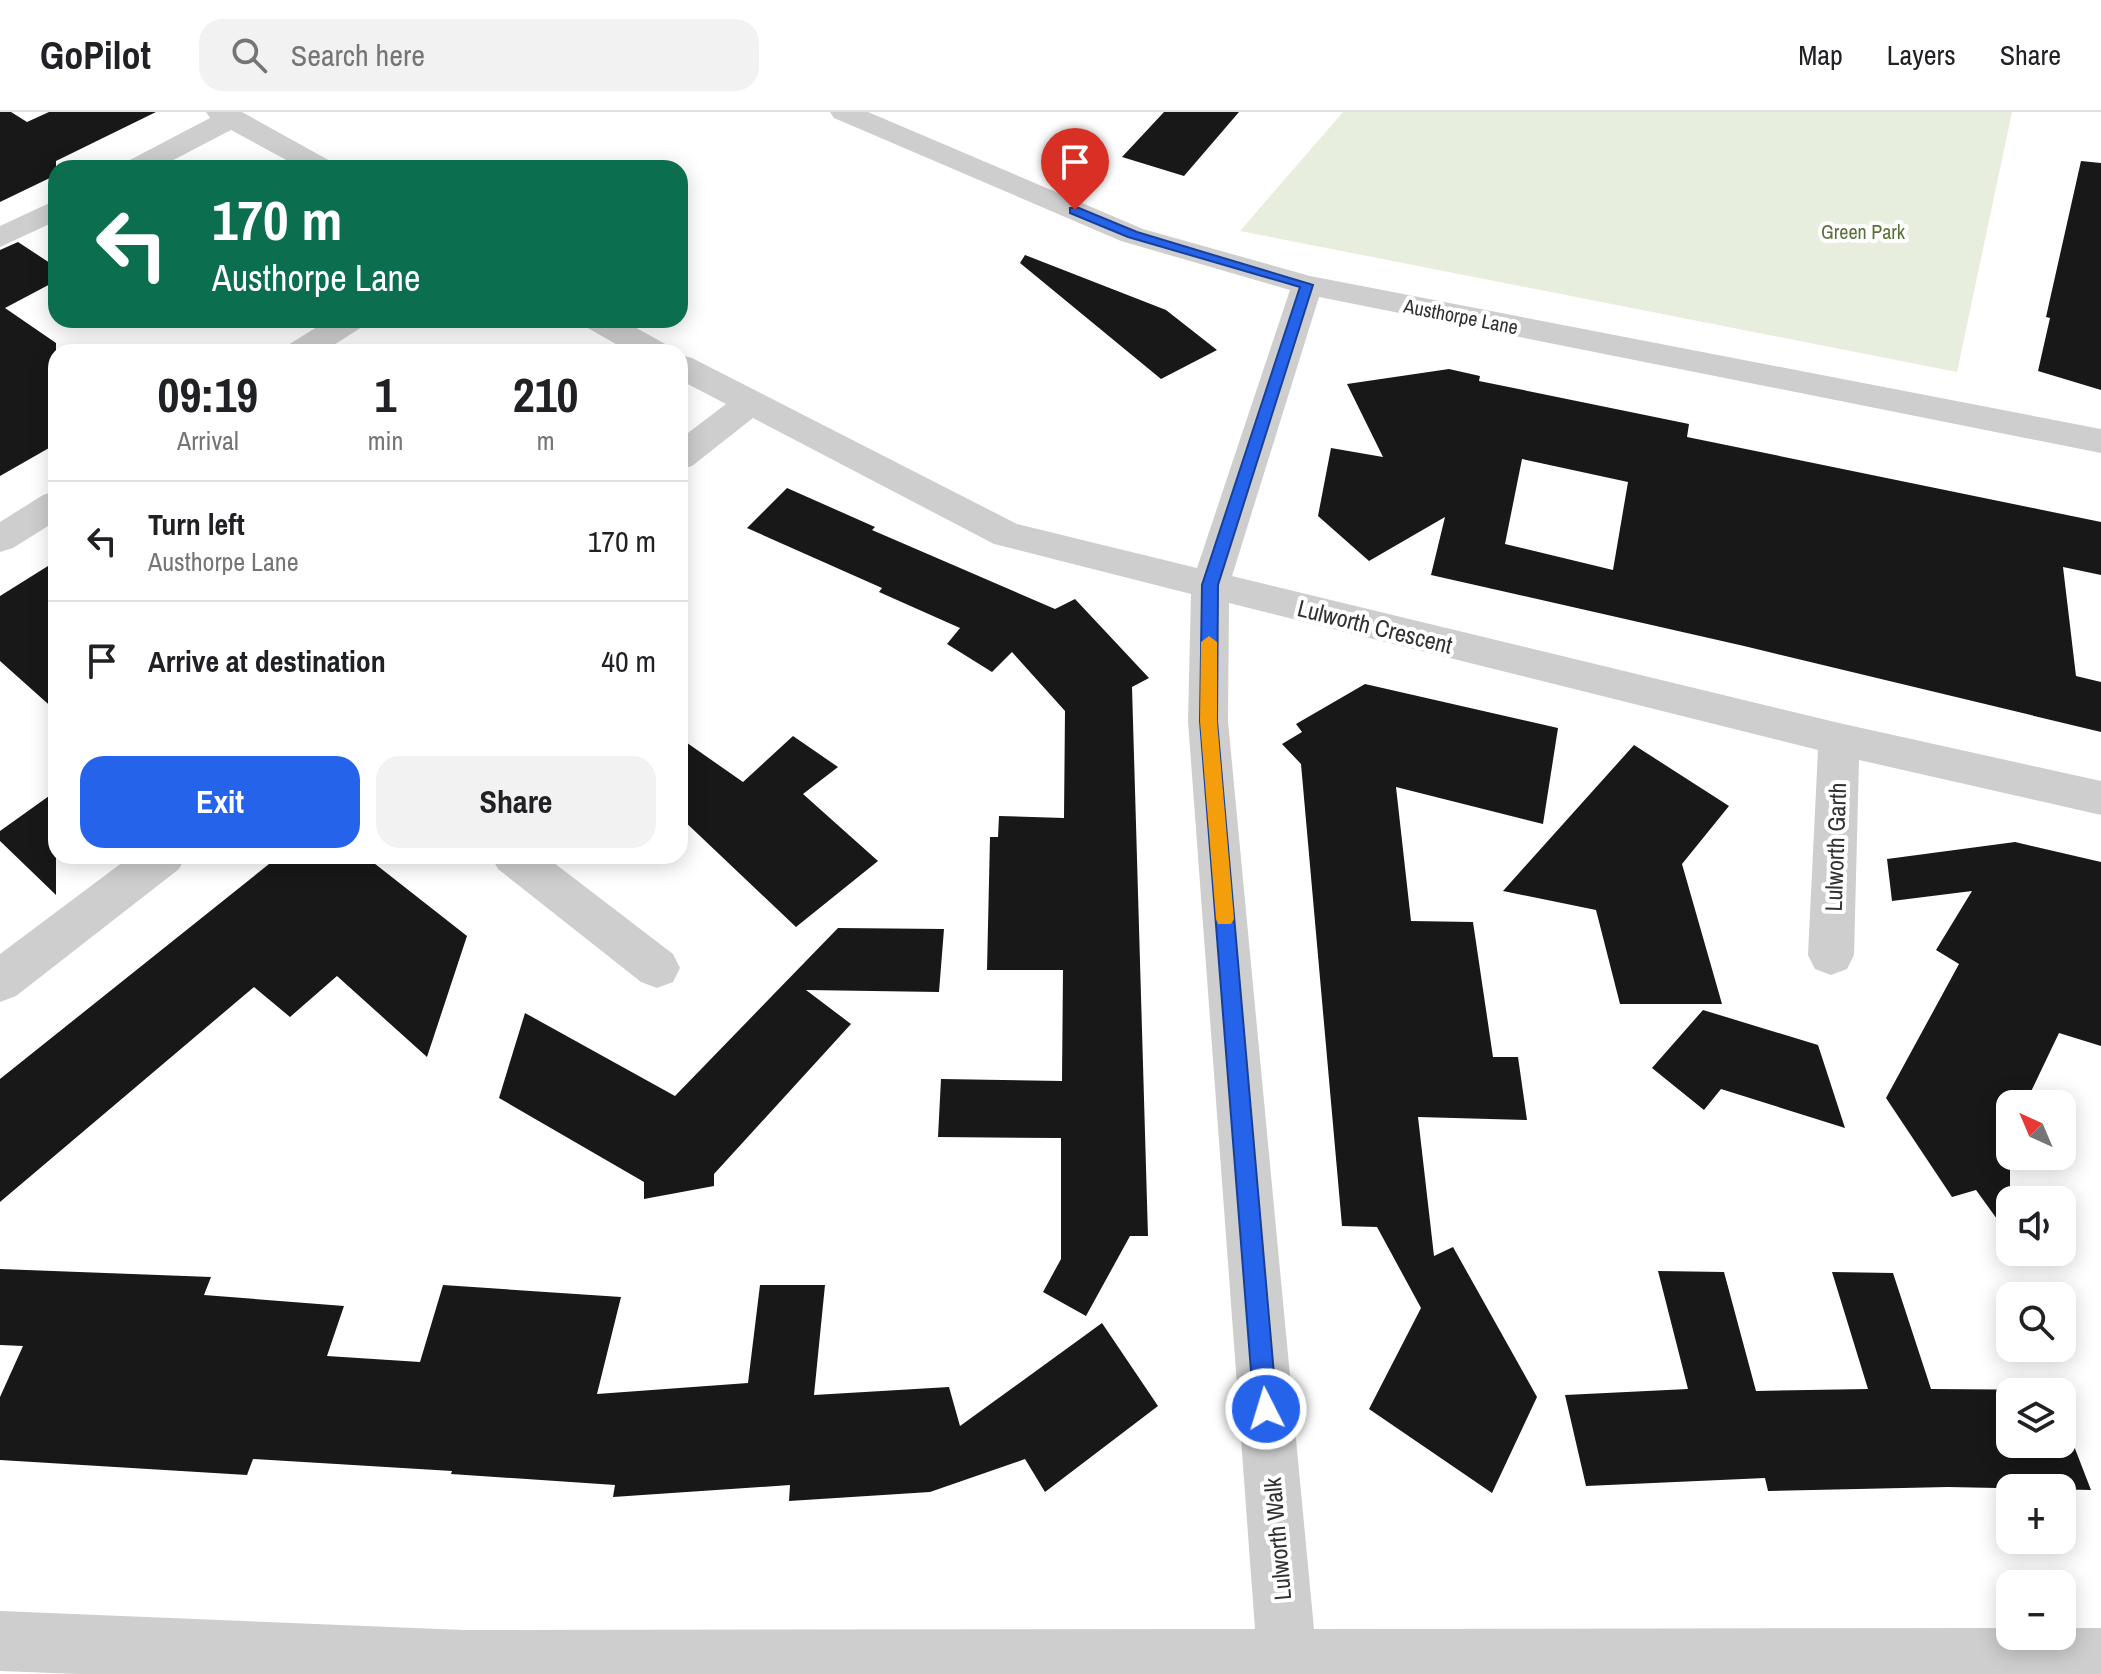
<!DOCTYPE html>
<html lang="en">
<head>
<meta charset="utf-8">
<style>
	body { margin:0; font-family:"Archivo Narrow",sans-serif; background:#f2f2f2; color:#202124; height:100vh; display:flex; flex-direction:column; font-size:30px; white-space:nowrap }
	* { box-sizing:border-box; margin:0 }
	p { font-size:26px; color:#757577 }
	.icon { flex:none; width:44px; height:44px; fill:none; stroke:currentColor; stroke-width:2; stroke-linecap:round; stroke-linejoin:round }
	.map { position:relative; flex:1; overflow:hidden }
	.panel { position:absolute; left:48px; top:232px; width:640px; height:520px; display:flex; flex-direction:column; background:#fff; border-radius:24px; box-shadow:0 4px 20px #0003 }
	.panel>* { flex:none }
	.hud { position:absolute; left:48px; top:48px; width:640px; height:168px; border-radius:24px; box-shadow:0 4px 20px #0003; background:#0b6e4f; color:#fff; overflow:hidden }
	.needle { width:52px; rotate:316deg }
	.buttons { position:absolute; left:1996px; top:978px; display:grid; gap:16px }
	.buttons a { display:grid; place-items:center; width:80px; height:80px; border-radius:16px; background:#fff; box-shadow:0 4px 20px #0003; font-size:40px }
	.pin { position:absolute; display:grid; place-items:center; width:68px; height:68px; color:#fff; margin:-82px -34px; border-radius:50% 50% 50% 0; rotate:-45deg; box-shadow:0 0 8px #0007 }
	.pin .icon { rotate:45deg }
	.me { position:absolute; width:88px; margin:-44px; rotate:355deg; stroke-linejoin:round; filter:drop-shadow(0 0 6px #0008) }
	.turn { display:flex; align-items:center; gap:28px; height:168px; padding:0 32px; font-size:36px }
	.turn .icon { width:104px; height:104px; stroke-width:2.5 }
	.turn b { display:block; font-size:56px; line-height:68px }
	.eta { display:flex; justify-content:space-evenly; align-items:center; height:136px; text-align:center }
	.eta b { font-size:48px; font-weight:700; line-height:56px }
	.primary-button { display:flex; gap:16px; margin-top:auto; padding:16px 32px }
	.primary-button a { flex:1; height:92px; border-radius:24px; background:#2563eb; color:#fff; font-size:32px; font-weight:700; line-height:92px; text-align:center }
	.primary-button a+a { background:#f2f2f2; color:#202124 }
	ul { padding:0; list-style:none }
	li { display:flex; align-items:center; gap:24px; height:120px; padding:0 32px; border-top:2px solid #e0e0e0 }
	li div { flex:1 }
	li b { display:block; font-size:30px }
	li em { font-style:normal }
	header { display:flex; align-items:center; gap:48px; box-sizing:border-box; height:112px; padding:0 40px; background:#fff; border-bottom:2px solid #e0e0e0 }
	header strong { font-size:38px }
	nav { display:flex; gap:44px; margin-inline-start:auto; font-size:28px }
	.search { width:560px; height:72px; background:#f2f2f2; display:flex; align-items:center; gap:20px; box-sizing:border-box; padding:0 28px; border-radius:24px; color:#757577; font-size:30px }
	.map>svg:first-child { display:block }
</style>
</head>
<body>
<header>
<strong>GoPilot</strong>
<div class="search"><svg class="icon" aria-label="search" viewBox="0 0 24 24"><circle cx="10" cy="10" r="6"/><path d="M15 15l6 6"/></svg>Search here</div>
<nav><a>Map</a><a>Layers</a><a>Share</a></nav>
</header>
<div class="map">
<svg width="2101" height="1562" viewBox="0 0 2101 1562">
	<rect width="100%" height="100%" fill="#fff"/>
	<path fill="#e8eede" d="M 1343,0 L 2012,0 L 1957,260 L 1240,119 Z"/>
	<path fill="#181818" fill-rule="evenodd" d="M 0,0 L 11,0 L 27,10 L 49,0 L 156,0 L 56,49 L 56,63 L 0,90 Z
		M 1164,0 L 1239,0 L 1184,64 L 1122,45 Z
		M 2081,49 L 2101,51 L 2101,278 L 2038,259 L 2050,206 L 2046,205 Z
		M 18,130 L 56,155 L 56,169 L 5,196 L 56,231 L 56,332 L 0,364 L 0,138 Z
		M 1025,143 L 1166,198 L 1217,238 L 1161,267 L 1020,151 Z
		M 1449,257 L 1480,264 L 1479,269 L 1689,312 L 1687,325 L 2101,410 L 2101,463 L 2063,455 L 2076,564 L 2101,570 L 2101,620 L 1744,534 L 1431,463 L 1445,405 L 1369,449 L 1318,404 L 1331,336 L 1383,345 L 1347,272 ZM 1522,347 L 1628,370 L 1613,458 L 1505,432 Z
		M 787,376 L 875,415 L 872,418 L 1055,497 L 1075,487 L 1149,566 L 1132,575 L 1148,1124 L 1130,1124 L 1086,1204 L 1043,1180 L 1061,1147 L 1061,1026 L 938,1025 L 941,967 L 1062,969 L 1063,858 L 987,858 L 990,725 L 998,725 L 999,704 L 1064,706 L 1065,599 L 1012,540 L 992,560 L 947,532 L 960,516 L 879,480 L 882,476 L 747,416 Z
		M 56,449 L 56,599 L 0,549 L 0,484 Z
		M 1365,572 L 1558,616 L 1543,712 L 1396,675 L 1411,809 L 1473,810 L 1493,945 L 1518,945 L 1527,1008 L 1418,1005 L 1434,1144 L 1453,1135 L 1537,1285 L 1492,1381 L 1369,1297 L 1421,1196 L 1377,1115 L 1342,1114 L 1301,652 L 1282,632 L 1302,620 L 1296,612 Z
		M 793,624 L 838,655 L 803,682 L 878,749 L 796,815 L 680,705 L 680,626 L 743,670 Z
		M 1634,633 L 1729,694 L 1682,752 L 1722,892 L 1620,892 L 1596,798 L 1503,779 Z
		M 56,679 L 56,783 L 0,729 L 0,719 Z
		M 2015,730 L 2101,750 L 2101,934 L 2059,921 L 2025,992 L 2010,992 L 2010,1125 L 1976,1078 L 1952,1085 L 1886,986 L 1959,852 L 1936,838 L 1972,779 L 1892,789 L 1887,747 Z
		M 279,744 L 365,744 L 467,824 L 427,945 L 337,864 L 290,905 L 254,875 L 0,1090 L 0,967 Z
		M 838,816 L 944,817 L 939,880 L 806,878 L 851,912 L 714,1062 L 714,1074 L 644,1087 L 644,1070 L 499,986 L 525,901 L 675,984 Z
		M 1703,898 L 1818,933 L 1845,1016 L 1721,977 L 1704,998 L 1652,956 Z
		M 0,1157 L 211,1165 L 204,1183 L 344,1194 L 327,1244 L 420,1250 L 443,1173 L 621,1185 L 597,1282 L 748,1271 L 760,1173 L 825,1173 L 814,1283 L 949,1275 L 960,1314 L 1102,1211 L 1158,1294 L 1045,1380 L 1025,1347 L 930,1380 L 789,1389 L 790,1373 L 613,1385 L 615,1373 L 451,1362 L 452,1359 L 253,1347 L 247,1363 L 0,1348 L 0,1285 L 23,1234 L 0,1233 Z
		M 1658,1159 L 1724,1160 L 1756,1279 L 1868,1277 L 1832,1160 L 1893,1161 L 1931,1277 L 2052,1278 L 2010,1280 L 2010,1332 L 2062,1332 L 2062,1303 L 2091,1378 L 1948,1375 L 1768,1379 L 1765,1366 L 1586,1374 L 1565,1283 L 1688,1277 Z"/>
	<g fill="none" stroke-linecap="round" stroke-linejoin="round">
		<path fill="#cecece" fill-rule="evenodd" d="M 206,0 L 242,0 L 332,50 L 336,56 L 301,56 L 231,18 L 158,56 L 122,56 L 126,50 L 210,6 Z
			M 830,0 L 868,0 L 1143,117 L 1310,164 L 2101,317 L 2101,341 L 1319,185 L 1232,464 L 1839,611 L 2101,669 L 2101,703 L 1859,648 L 1854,843 L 1847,857 L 1831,863 L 1815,857 L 1808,843 L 1818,638 L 1229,491 L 1228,609 L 1314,1517 L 2010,1516 L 2010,1524 L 2062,1524 L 2062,1516 L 2101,1516 L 2101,1562 L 79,1562 L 0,1559 L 0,1499 L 464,1518 L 1255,1517 L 1188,609 L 1191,482 L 994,432 L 753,306 L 692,354 L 680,357 L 680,327 L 726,292 L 680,268 L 680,243 L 692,246 L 1017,412 L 1197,456 L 1290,178 L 1121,129 L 834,6 Z
			M 56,88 L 56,109 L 0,135 L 0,114 Z
			M 328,208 L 367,208 L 362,215 L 323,240 L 284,240 L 288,233 Z
			M 581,208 L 622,208 L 667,233 L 671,240 L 630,240 L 586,215 Z
			M 56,379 L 56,409 L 13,436 L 0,440 L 0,410 L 43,383 Z
			M 131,744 L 186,744 L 179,757 L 16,884 L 0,890 L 0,842 Z
			M 491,744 L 545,744 L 673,842 L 680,856 L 673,870 L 657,876 L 641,870 L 498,757 Z"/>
	</g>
	<path fill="#2563eb" stroke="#184099" stroke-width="2" d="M 1070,96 L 1079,96 L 1137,120 L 1313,173 L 1218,473 L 1217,609 L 1277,1297 L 1274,1305 L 1266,1308 L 1258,1305 L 1254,1297 L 1200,609 L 1202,473 L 1300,175 L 1128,125 L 1070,101 Z"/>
	<path fill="#f59e0b" d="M 1209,524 L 1217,530 L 1217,609 L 1234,807 L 1231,812 L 1218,812 L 1216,807 L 1200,609 L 1201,530 Z"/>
	<g text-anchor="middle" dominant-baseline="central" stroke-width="8" stroke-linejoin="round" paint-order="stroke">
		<g font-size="20" fill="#587139" stroke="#fff">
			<text x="1863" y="119">Green Park</text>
		</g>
		<g font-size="20" fill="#313131" stroke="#fff">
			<text transform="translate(1461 204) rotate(11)">Austhorpe Lane</text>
		</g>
		<g font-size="24" fill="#313131" stroke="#fff">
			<text transform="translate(1375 514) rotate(14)">Lulworth Crescent</text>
			<text transform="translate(1835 735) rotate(-88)">Lulworth Garth</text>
			<text transform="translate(1277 1427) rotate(-95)">Lulworth Walk</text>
		</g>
	</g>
</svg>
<div class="buttons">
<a><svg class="needle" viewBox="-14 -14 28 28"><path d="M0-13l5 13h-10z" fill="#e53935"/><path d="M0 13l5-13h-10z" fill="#757577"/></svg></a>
<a><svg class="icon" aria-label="sound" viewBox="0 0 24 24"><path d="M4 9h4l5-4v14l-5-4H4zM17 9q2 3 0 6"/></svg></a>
<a><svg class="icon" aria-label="search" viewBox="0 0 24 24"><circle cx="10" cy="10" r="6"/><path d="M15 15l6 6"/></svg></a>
<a><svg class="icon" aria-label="layers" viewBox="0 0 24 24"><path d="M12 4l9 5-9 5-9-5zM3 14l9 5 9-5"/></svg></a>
<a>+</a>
<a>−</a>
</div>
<div class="pin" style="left:1075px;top:98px;background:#d93025"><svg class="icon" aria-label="arrive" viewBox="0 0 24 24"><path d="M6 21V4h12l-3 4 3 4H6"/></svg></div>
<svg class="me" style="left:1266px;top:1297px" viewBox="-20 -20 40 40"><circle r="17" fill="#2563eb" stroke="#fff" stroke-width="3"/><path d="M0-11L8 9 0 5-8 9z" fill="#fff"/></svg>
<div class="hud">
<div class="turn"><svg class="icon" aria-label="left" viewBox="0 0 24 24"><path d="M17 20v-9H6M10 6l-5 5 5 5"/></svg><div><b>170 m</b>Austhorpe Lane</div></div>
</div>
<section class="panel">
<div class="eta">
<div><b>09:19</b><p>Arrival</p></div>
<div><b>1</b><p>min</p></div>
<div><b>210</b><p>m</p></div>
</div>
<ul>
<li><svg class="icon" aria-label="left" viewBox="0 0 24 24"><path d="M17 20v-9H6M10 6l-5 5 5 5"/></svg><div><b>Turn left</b><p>Austhorpe Lane</p></div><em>170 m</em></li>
<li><svg class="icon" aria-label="arrive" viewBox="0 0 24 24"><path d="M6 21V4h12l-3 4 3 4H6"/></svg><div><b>Arrive at destination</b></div><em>40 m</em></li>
</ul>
<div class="primary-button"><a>Exit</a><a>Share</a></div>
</section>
</div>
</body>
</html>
